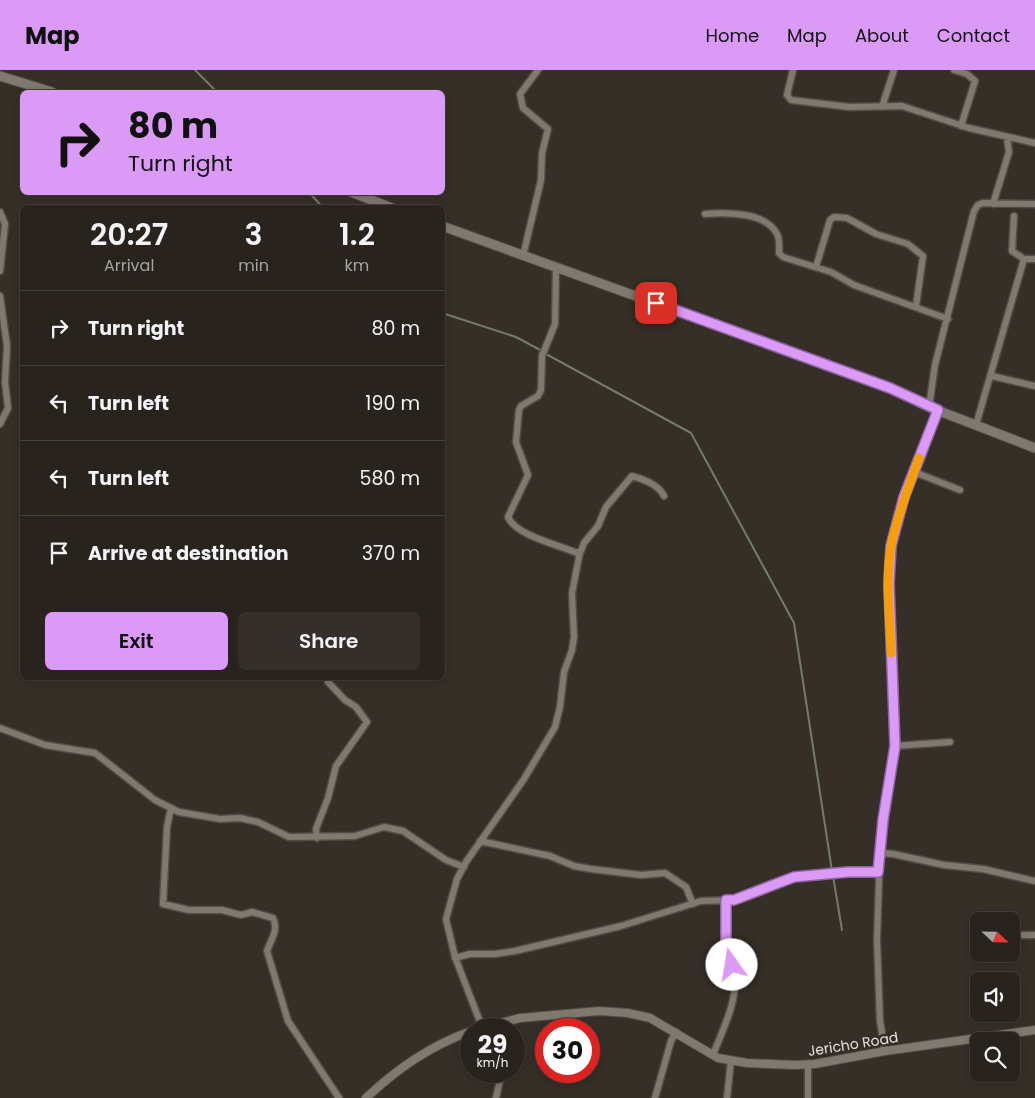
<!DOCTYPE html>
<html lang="en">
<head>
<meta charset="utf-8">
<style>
	body { margin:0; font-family:Poppins,sans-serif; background:#342f2a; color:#f1f3f6; height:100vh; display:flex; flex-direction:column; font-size:19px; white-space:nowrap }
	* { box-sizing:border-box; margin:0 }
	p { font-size:16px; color:#a5a4a4 }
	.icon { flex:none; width:28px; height:28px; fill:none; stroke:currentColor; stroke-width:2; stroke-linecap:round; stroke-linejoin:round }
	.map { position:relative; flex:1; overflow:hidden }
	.details { position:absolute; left:20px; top:135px; width:425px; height:475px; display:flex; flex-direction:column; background:#28231d; border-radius:8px; box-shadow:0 2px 8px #0003,0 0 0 1px #44403b }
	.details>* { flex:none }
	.guide { position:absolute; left:20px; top:20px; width:425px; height:105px; border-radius:8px; box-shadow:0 2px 8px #0003,0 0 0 1px #44403b; background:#db9af6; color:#111; overflow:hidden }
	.needle { width:32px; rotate:112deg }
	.fabs { position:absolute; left:970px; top:842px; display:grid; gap:10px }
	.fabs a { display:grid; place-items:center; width:50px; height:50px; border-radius:8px; background:#28231d; box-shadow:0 2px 8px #0003,0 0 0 1px #44403b; font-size:25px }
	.speed { position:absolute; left:460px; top:948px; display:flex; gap:10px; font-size:25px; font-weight:700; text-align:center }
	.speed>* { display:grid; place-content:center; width:65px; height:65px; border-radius:50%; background:#28231d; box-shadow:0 2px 8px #0003,0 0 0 1px #44403b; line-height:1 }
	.speed small { font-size:12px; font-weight:400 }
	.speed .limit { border:8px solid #d22; background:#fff; color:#111 }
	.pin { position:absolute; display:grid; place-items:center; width:42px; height:42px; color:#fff; margin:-21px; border-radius:10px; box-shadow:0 2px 8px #0006 }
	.me { position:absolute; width:55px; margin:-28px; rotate:347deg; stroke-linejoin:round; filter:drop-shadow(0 0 4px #0008) }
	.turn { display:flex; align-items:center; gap:18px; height:105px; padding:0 25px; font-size:22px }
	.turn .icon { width:65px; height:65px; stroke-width:2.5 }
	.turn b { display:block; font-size:35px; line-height:42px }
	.eta { display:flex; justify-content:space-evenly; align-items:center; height:85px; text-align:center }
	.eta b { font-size:30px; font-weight:600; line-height:35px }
	.button { display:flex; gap:10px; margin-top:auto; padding:10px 25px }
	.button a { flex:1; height:58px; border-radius:8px; background:#db9af6; color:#111; font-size:20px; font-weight:600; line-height:58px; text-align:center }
	.button a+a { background:#342f2a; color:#f1f3f6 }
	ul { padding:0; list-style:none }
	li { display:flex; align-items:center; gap:15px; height:75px; padding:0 25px; border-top:1px solid #44403b }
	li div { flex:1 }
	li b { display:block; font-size:19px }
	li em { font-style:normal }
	header { display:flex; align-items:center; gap:30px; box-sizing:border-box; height:70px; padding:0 25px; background:#db9af6; color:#111 }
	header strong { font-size:24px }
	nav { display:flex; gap:28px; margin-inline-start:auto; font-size:18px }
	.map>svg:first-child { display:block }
</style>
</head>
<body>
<header>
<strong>Map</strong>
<nav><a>Home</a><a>Map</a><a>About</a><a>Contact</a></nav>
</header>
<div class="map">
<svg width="1035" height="1028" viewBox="0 0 1035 1028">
	<rect width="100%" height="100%" fill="#352f27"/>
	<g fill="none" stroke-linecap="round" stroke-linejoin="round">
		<path stroke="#737d65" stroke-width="2" d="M 195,0 L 217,22
			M 309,122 L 323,138
			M 442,243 L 516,267 L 542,281
			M 546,284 L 691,363 L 794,553 L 832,801
			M 833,806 L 842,860"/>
		<defs>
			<path id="minor" d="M 793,0 L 787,25 L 791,30 L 849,37 L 902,36 L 969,58 L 1035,73
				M 954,0 L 967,4 L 975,11 L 961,56
				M 882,37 L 894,0
				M 993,134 L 1009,82 L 1007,68
				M 0,142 L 5,154 L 0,201
				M 705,144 C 726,142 766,142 777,164 C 780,169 779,177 779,183 L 783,187 L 831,202 L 854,215 L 948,249
				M 1014,146 L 1012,181 L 1024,189
				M 523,186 L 541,110 L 542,83 L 548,59 L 523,38 L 520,24 L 538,0
				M 816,197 L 830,150 L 834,147 L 847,148 L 876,164 L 908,174 L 923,186 L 916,236
				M 556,198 L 555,254 L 542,286 L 541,320 L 538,326 L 521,336 L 519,340 L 516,372 L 528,405 L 508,447 C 516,466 560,475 577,483 L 581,481 L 584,473 L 598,456 L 606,437 L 632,406 C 643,409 659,415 664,426
				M 0,226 L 7,276 L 5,312 L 8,338 L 0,354
				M 992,306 L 1035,316
				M 929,337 L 935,295 L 974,141 L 978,135 L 983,133 L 1035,134
				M 976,355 L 1024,189 L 1035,189
				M 914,402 L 960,420
				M 0,658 L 45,675 L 95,683 L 155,730 L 179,742 L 220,749 L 240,748 L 258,752 L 289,767 L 355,766 L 384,757 L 403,761 L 446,790 L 464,797
				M 895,676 L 950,672
				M 171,738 L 167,757 L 163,834 L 189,840 L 222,840 L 241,845 L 252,842 L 273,848 C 279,860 271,869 267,881 L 288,951 L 339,1028
				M 317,768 L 316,759 L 328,728 L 336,696 L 367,652 L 356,637 L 345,630 L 328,612
				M 480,771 L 550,786 L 574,796 L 591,799 L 641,805 L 665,803 L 686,817 L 693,834
				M 880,783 L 893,784 L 944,795 L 983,799 L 1035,811
				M 1023,865 L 1035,865
				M 455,888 L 470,884 L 495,884 L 515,881 L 621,856 L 701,831 L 733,830 L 794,807 L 848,802 L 878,802
				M 482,957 L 455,887 L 446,849 L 457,809 L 466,792 L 524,709 L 555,657 L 560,637 L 564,602 L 572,580 L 574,567 L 572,523 L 580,482
				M 885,981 L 880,951 L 877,870 L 880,780 L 895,676 L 889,514 L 891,476 L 904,427 L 938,340
				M 713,985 C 722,961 737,933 735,906 C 733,895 728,884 726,872 C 724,858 728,844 726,829
				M 808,994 L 808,1028
				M 496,1028 L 502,1001
				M 655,1028 L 671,971 L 676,962
				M 727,1028 L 731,990"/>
			<path id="tertiary" d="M 477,959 L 520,948 L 599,941 L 628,943 L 650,948 L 718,988 L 747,993 L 795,995 L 815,994 L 885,981 L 1035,960
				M 366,1028 C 398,998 430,976 471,961"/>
			<path id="secondary" d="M 0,6 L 52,22
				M 351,122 L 392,138
				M 442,156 L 890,318 L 929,337 L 1035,378"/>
		</defs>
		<use href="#minor" stroke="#514c45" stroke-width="9"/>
		<use href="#tertiary" stroke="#514c45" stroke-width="10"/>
		<use href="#secondary" stroke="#514c45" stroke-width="11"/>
		<use href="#minor" stroke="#7f796f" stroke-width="6"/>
		<use href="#tertiary" stroke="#7f796f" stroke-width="8"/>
		<use href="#secondary" stroke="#7f796f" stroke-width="9"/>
	</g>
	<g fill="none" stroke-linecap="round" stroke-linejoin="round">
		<defs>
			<path id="route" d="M 656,233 L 890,318 L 938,340 L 904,427 L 891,476 L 889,514 L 895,676 L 883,750 L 878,802 L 848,802 L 794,807 L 734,830 L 726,830 L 726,874 L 732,895"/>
		</defs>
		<use href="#route" stroke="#8e64a0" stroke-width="12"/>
		<use href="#route" stroke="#db9af6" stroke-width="9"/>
		<path stroke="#f59e0b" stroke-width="9" d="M 891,583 C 890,548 885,511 891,476 C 897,446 909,417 919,388"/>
	</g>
	<g text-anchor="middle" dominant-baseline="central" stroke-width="5" stroke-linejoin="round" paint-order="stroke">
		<g font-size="14" fill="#e6e3dd" stroke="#352f27">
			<text transform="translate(853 974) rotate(-9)">Jericho Road</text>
		</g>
	</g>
</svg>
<div class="fabs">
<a><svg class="needle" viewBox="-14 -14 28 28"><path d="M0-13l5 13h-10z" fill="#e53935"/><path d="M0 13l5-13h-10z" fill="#a5a4a4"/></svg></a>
<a><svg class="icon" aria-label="sound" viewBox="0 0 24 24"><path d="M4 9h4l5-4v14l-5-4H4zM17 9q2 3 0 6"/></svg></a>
<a><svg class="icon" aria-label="search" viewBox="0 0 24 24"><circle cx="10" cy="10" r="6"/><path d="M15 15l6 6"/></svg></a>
</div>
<div class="speed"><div>29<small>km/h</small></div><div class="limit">30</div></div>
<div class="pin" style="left:656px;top:233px;background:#d93025"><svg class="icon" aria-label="arrive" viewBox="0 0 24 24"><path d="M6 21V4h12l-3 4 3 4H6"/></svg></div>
<svg class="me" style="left:732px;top:895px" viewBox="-20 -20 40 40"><circle r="19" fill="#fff"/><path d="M0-13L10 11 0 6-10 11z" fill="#db9af6"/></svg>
<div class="guide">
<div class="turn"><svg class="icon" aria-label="right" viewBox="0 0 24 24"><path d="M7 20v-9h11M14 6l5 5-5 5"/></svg><div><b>80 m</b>Turn right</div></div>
</div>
<section class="details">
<div class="eta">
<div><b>20:27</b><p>Arrival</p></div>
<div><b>3</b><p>min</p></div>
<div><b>1.2</b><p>km</p></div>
</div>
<ul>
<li><svg class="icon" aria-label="right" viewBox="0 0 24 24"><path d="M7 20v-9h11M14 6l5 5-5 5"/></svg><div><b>Turn right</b></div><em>80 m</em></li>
<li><svg class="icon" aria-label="left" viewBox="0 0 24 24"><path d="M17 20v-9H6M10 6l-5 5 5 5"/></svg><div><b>Turn left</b></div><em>190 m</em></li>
<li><svg class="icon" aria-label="left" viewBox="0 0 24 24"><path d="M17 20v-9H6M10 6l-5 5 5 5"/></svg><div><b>Turn left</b></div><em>580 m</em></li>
<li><svg class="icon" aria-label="arrive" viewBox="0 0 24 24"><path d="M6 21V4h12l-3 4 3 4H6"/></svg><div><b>Arrive at destination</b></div><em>370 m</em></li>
</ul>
<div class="button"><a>Exit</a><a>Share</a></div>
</section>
</div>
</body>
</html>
